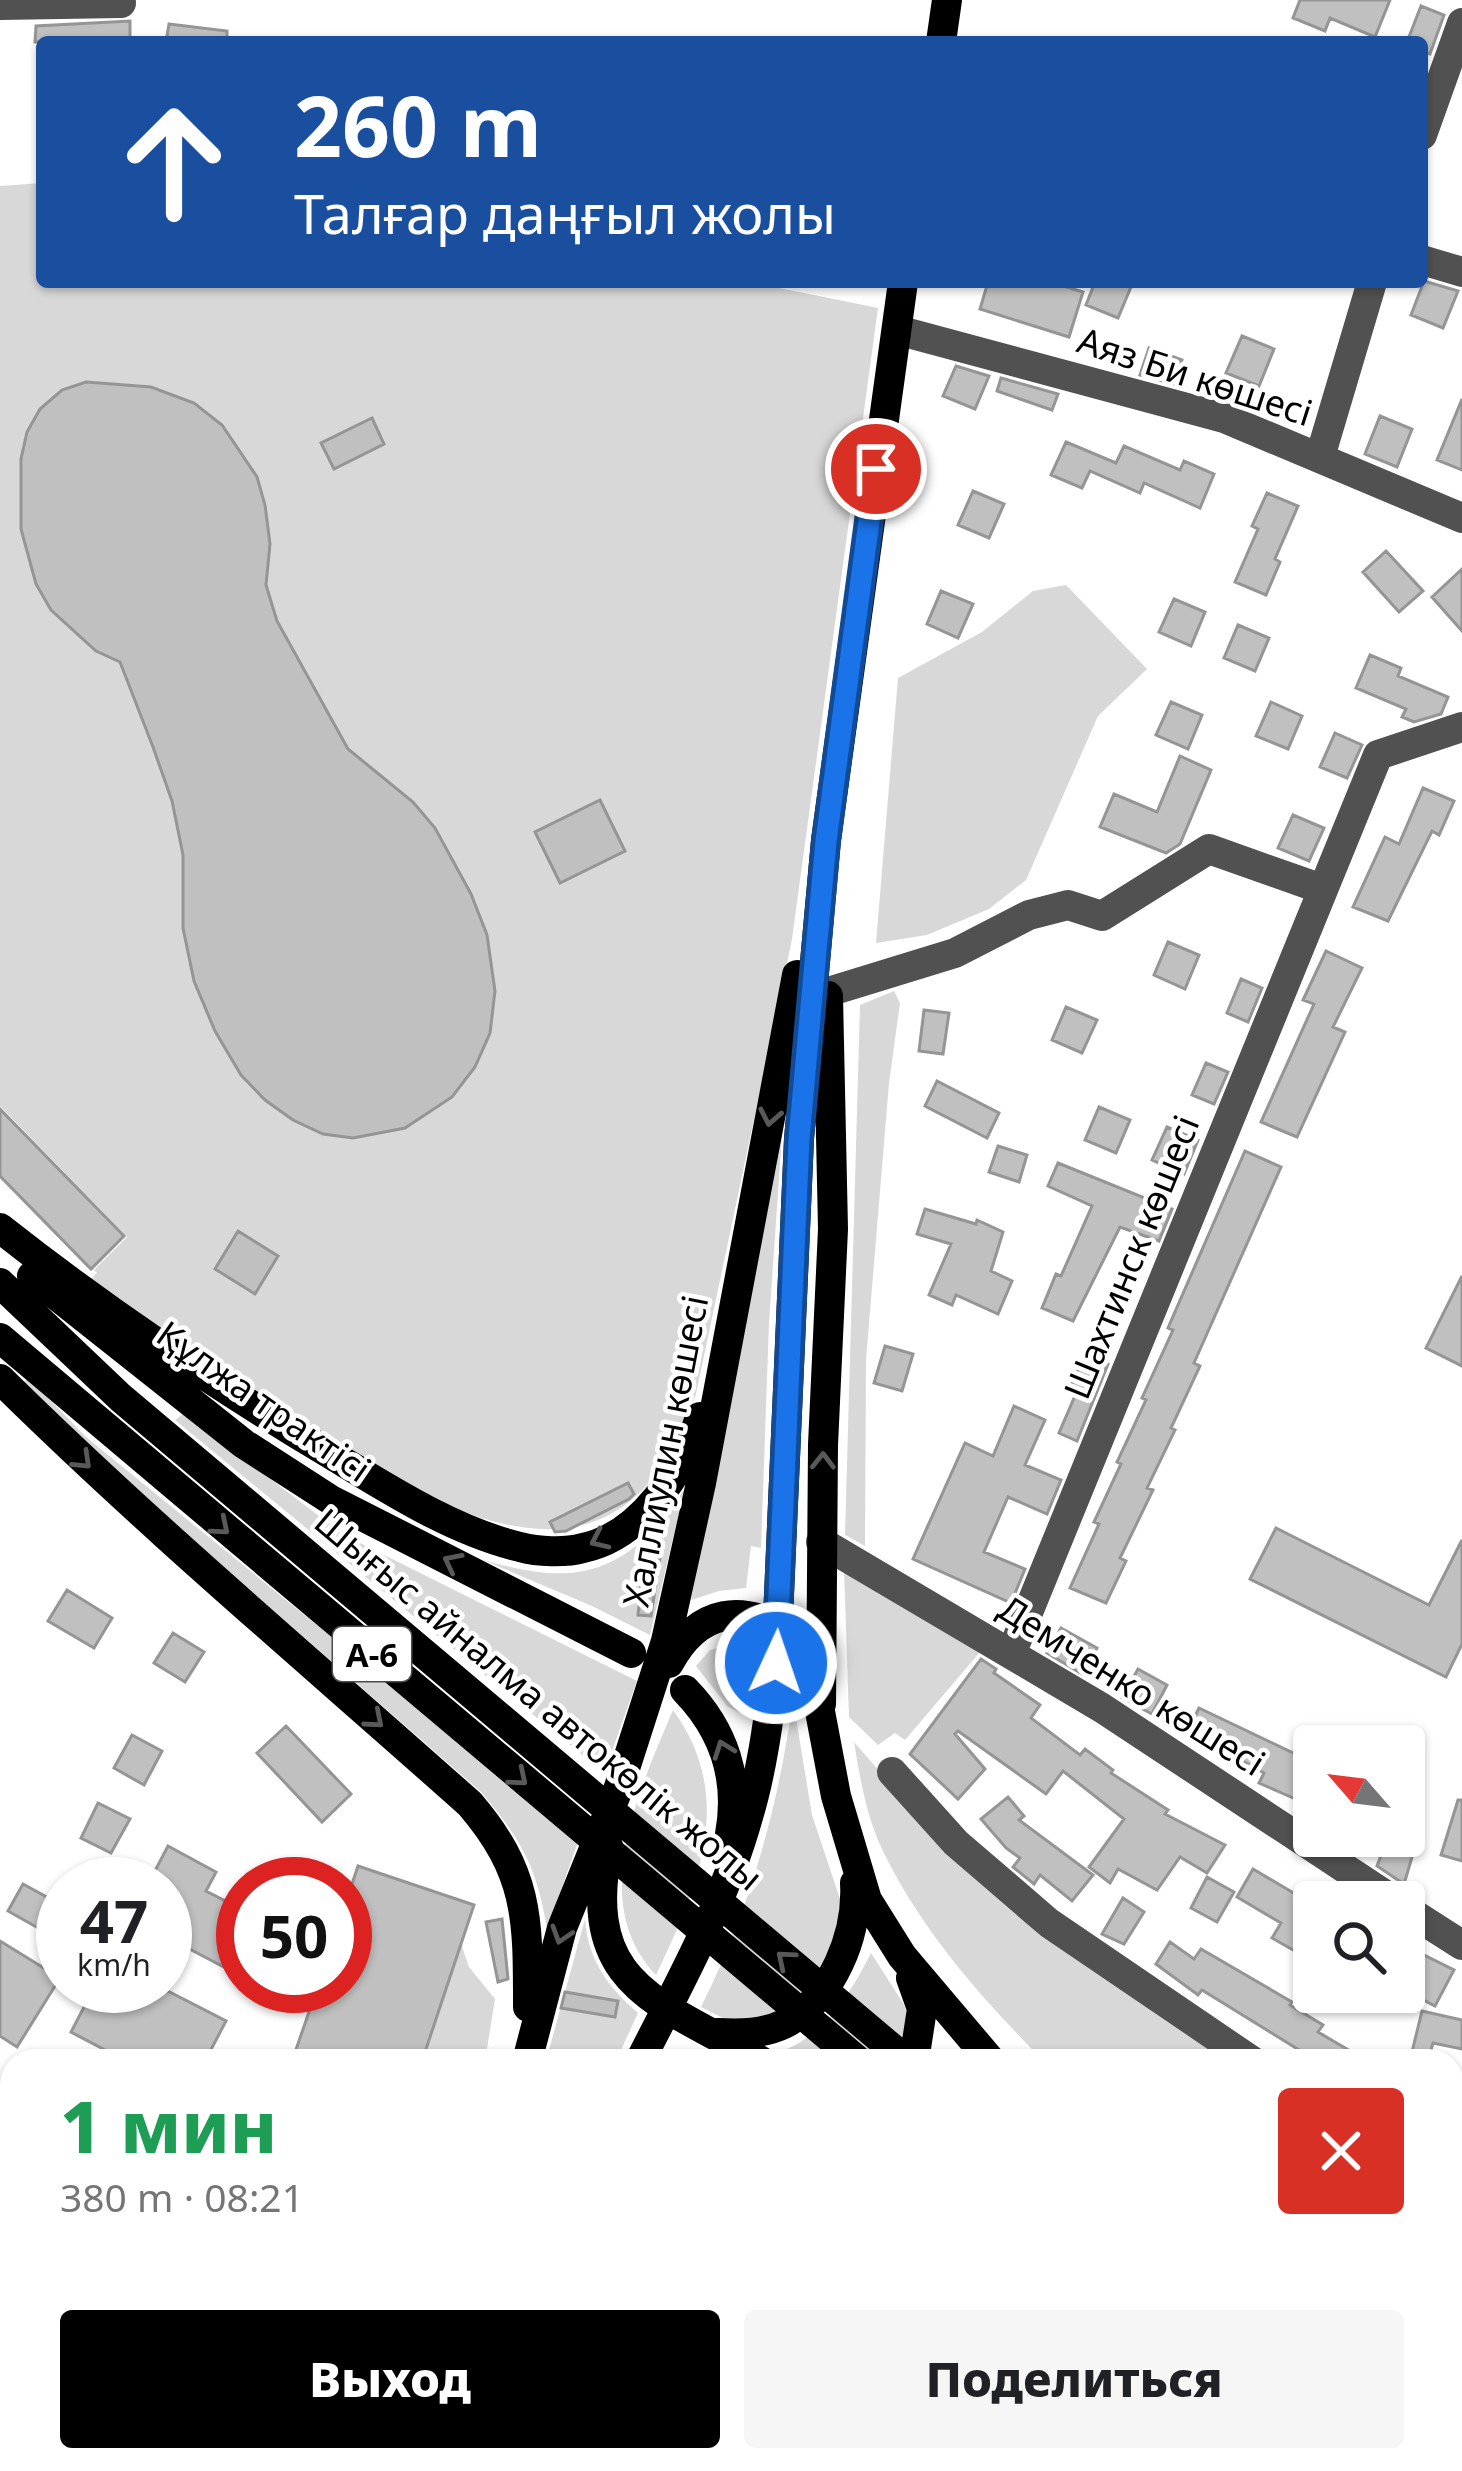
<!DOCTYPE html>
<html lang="ru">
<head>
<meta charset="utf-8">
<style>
	body { margin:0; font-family:"Noto Sans",sans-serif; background:#f6f6f6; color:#202124; height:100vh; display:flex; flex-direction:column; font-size:45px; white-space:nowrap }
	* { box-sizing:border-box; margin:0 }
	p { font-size:39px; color:#757577 }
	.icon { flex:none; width:66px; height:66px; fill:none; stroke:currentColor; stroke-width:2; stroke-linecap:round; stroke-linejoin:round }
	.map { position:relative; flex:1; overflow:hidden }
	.drawer { position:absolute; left:0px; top:2049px; width:1464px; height:423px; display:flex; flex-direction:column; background:#fff; border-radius:36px 36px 0 0; box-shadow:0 3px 9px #0004 }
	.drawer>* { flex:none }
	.guide { position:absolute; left:36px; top:36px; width:1392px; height:252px; border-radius:12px; box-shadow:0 3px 9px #0004; background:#1a4fa0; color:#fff; overflow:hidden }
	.needle { width:78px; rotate:298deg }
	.tools { position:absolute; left:1293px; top:1725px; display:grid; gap:24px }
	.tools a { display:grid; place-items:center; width:132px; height:132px; border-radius:12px; background:#fff; box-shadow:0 3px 9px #0004; font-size:60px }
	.speed { position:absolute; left:36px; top:1857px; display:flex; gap:24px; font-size:60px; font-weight:700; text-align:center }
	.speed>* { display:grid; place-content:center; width:156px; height:156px; border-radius:50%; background:#fff; box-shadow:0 3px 9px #0004; line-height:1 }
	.speed small { font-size:30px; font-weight:400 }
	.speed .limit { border:18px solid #d22; background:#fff; color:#111 }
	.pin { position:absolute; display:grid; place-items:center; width:102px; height:102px; color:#fff; margin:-51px; border:6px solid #fff; border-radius:50%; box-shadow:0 3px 12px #0007 }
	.me { position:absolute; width:132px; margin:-66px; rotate:3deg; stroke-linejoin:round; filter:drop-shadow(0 0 9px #0008) }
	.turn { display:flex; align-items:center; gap:42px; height:252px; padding:0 60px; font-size:54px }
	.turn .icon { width:156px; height:156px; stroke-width:2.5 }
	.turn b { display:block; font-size:84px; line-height:102px }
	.round { display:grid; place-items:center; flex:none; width:126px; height:126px; border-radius:12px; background:#f6f6f6 }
	.head { display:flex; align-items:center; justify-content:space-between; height:204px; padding:0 60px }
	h1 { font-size:72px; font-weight:800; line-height:90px; color:#1e9e55 }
	.button { display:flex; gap:24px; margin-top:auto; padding:24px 60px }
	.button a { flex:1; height:138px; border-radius:12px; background:#000; color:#fff; font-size:48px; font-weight:800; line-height:138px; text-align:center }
	.button a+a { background:#f6f6f6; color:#202124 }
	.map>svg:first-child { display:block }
</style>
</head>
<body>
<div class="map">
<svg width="1462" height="2471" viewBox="0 0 1462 2471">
	<rect width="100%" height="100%" fill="#fff"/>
	<path fill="#d8d8d8" d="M 42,183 L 42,282 L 749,282 L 878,308 L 792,939 L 696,1394 C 617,1633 421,1501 281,1408 C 217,1366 153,1324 89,1281 L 97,1273 L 94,1270 L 127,1237 L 0,1106 L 0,186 Z
		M 1066,585 L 1147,669 L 1098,716 L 1026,880 L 989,909 L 927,935 L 876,943 L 898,678 L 982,632 L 1033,591 Z
		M 894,991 L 900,1003 L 889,1083 L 866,1360 L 865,1546 L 845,1535 L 860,1005 Z
		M 778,1135 L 782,1135 L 769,1323 L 761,1548 L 751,1546 L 746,1588 L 719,1591 L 691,1600 Z
		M 29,1378 L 86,1437 L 579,1839 L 547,1930 C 538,1869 521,1839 481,1792 L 17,1386 Z
		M 184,1413 L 344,1535 L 637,1681 L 604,1773 L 175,1420 Z
		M 685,1488 L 650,1635 L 592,1606 L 481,1559 C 577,1589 628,1575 685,1488 Z
		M 844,1569 L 980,1652 L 905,1740 L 895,1733 L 878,1745 L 849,1717 Z
		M 739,1642 L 757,1646 L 752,1705 L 740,1713 L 727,1706 L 696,1666 L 710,1650 Z
		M 793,1700 L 812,1815 L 841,1902 L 834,1951 L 789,2012 L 729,2021 L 701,2007 C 750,1910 778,1808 793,1700 Z
		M 673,1710 C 737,1798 698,1887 656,1975 C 586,1902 640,1789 673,1710 Z
		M 854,1742 L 953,1856 L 1231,2061 L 1044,2061 C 981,1998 921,1930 882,1849 C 866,1815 860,1778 854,1742 Z
		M 585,1919 C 588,1960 608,1987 638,2013 L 616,2061 L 546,2061 Z
		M 461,1944 L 469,1967 L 495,1999 L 485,2061 L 422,2061 Z
		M 871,1953 L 903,2003 L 911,2023 L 902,2061 L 799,2061 L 782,2051 C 826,2034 850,1994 871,1953 Z"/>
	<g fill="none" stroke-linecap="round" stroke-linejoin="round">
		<path stroke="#9f9f9f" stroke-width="39" d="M 0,2371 L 12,2382
			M 189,2460 L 235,2469 L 285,2460
			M 408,2460 L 433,2467"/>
	</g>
	<path fill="#c0c0c0" stroke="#959595" stroke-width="3" d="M 1300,0 L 1390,0 L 1375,37 L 1330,18 L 1325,31 L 1293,18 Z
		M 1421,6 L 1444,15 L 1430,54 L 1422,50 L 1422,42 L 1407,42 Z
		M 130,21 L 130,42 L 35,42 L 36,26 Z
		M 169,24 L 227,31 L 227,42 L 166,42 Z
		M 1424,281 L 1458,291 L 1443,328 L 1411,315 Z
		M 988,282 L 1051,282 L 1083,292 L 1069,337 L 980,309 Z
		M 1095,282 L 1133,282 L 1118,318 L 1086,305 Z
		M 1242,336 L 1274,349 L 1259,386 L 1226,373 Z
		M 1149,348 L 1182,360 L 1174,384 L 1140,375 Z
		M 956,366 L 989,376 L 975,409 L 943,396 Z
		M 1001,378 L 1058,394 L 1052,410 L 997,391 Z
		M 86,382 L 151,387 L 194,403 L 222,425 L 257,477 L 265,505 L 270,544 L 266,585 L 277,621 L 348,749 L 413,802 L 435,828 L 471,894 L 487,935 L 495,991 L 490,1033 L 475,1067 L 452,1097 L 405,1128 L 353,1138 L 323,1134 L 293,1120 L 265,1100 L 241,1075 L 215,1031 L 194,981 L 183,928 L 183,855 L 172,801 L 153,747 L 120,662 L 96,651 L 51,610 L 36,584 L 21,529 L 21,459 L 27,432 L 40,409 L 62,390 Z
		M 1462,399 L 1462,470 L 1437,460 Z
		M 1380,416 L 1412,429 L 1397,467 L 1365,454 Z
		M 372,418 L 384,444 L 334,469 L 321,443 Z
		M 1066,442 L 1116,463 L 1124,446 L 1180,470 L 1184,461 L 1214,474 L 1200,508 L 1144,483 L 1140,493 L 1090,471 L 1082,488 L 1051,475 Z
		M 973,491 L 1004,504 L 989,538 L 958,525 Z
		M 1267,493 L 1298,506 L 1275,559 L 1280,562 L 1266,595 L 1235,582 L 1258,529 L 1252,526 Z
		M 1386,551 L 1423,591 L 1399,612 L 1363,572 Z
		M 1462,569 L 1462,631 L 1432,597 Z
		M 941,591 L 973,604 L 958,638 L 927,624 Z
		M 1174,599 L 1205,612 L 1191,646 L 1159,632 Z
		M 1238,625 L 1269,638 L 1255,671 L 1224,658 Z
		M 1370,655 L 1401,668 L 1398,676 L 1448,697 L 1441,714 L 1414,722 L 1402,717 L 1406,709 L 1356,688 Z
		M 1171,702 L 1202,715 L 1188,749 L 1156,735 Z
		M 1271,702 L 1302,716 L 1288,749 L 1256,736 Z
		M 1335,733 L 1362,745 L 1347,778 L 1320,767 Z
		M 1180,756 L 1211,770 L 1180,844 L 1166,853 L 1100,827 L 1114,794 L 1157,812 Z
		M 1423,788 L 1454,801 L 1439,835 L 1432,831 L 1388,921 L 1353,907 L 1385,837 L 1399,844 Z
		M 600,800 L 625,851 L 560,883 L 535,832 Z
		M 1293,815 L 1324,828 L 1309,861 L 1278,848 Z
		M 1168,942 L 1199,955 L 1185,989 L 1154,975 Z
		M 1326,951 L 1362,968 L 1333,1027 L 1345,1032 L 1297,1137 L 1261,1122 L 1314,1004 L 1303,1000 Z
		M 1241,979 L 1262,988 L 1248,1022 L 1227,1013 Z
		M 1066,1007 L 1097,1020 L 1082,1053 L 1052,1040 Z
		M 924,1010 L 949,1013 L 943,1054 L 919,1051 Z
		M 1206,1063 L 1228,1072 L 1214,1104 L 1192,1095 Z
		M 937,1081 L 999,1113 L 987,1138 L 925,1106 Z
		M 1099,1107 L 1130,1120 L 1116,1153 L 1085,1140 Z
		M 0,1109 L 124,1236 L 91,1269 L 0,1176 Z
		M 1167,1127 L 1198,1140 L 1184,1174 L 1152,1160 Z
		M 998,1146 L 1027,1155 L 1019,1182 L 989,1172 Z
		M 1245,1151 L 1281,1167 L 1194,1363 L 1200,1366 L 1171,1428 L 1175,1430 L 1147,1488 L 1153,1490 L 1120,1558 L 1126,1561 L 1106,1603 L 1070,1588 L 1099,1524 L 1094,1522 L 1121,1464 L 1117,1462 L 1146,1400 L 1142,1398 L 1173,1330 L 1168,1328 Z
		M 1058,1163 L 1172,1209 L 1159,1241 L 1120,1227 L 1073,1321 L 1042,1308 L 1056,1274 L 1061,1276 L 1092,1206 L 1048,1186 Z
		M 925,1209 L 976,1224 L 977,1220 L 1003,1232 L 991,1271 L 1012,1281 L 998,1314 L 956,1295 L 952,1305 L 929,1295 L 951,1244 L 917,1234 Z
		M 238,1231 L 278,1256 L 255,1294 L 215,1269 Z
		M 1462,1276 L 1462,1366 L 1426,1348 Z
		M 885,1346 L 913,1354 L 902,1391 L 874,1383 Z
		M 1085,1354 L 1108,1364 L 1077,1441 L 1059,1433 L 1077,1391 L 1070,1388 Z
		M 1014,1406 L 1045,1420 L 1025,1465 L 1061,1480 L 1047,1514 L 1008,1497 L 984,1552 L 1025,1569 L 1011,1603 L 913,1559 L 965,1443 L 993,1456 Z
		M 628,1483 L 634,1494 L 629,1499 L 566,1531 L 555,1532 L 550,1522 Z
		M 1276,1528 L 1429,1605 L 1462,1540 L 1462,1644 L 1446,1677 L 1250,1579 Z
		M 644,1557 L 660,1558 L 651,1616 L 638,1615 Z
		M 67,1590 L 112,1618 L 94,1648 L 48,1621 Z
		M 1061,1628 L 1097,1648 L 1082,1674 L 1047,1653 Z
		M 173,1633 L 204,1652 L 185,1682 L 154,1663 Z
		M 981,1659 L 996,1669 L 994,1673 L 1040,1705 L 1031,1718 L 1080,1755 L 1085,1749 L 1113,1770 L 1111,1773 L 1168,1810 L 1165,1814 L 1225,1845 L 1207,1873 L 1180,1857 L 1157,1890 L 1118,1869 L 1110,1883 L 1089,1867 L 1124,1819 L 1063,1771 L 1046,1794 L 958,1731 L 955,1734 L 985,1769 L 958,1799 L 910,1754 Z
		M 1138,1669 L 1167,1685 L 1152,1714 L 1122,1698 Z
		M 1199,1708 L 1314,1763 L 1314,1807 L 1259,1783 L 1264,1773 L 1188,1730 Z
		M 286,1726 L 351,1794 L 322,1822 L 257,1753 Z
		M 132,1735 L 162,1751 L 144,1785 L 114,1768 Z
		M 1008,1797 L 1024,1816 L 1019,1820 L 1093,1875 L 1072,1901 L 1040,1875 L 1034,1884 L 1013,1867 L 1020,1858 L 1006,1848 L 981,1819 Z
		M 1458,1800 L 1462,1800 L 1462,1861 L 1441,1855 Z
		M 98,1803 L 130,1819 L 111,1853 L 81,1838 Z
		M 1380,1836 L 1415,1847 L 1404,1884 L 1377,1866 L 1382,1853 L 1346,1837 Z
		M 168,1846 L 216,1872 L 206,1891 L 243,1910 L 243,1977 L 178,1943 L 165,1969 L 165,1884 L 148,1884 Z
		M 358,1866 L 474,1905 L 422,2061 L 292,2061 L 318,1986 L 345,1986 L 345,1905 Z
		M 1253,1869 L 1297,1895 L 1303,1884 L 1314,1890 L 1314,1962 L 1272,1938 L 1281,1923 L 1237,1897 Z
		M 1207,1877 L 1234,1892 L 1217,1922 L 1191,1908 Z
		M 23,1884 L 63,1906 L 63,1942 L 8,1911 Z
		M 1123,1898 L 1144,1912 L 1124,1944 L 1102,1934 Z
		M 502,1919 L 508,1979 L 498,1982 L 486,1922 Z
		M 0,1941 L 60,1978 L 17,2047 L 0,2036 Z
		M 1170,1942 L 1194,1959 L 1201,1949 L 1292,2002 L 1290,2005 L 1323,2025 L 1318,2032 L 1367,2061 L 1317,2061 L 1202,1990 L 1198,1995 L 1156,1964 Z
		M 1422,1954 L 1454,1970 L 1435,2006 L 1404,1990 Z
		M 95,1986 L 158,1986 L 226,2021 L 205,2061 L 126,2061 L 71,2032 Z
		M 565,1992 L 618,2001 L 615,2017 L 561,2008 Z
		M 1422,2011 L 1462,2020 L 1462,2049 L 1433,2043 L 1428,2060 L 1411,2056 Z"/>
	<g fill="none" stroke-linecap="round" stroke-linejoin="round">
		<path stroke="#515151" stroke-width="30" d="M 0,5 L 121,3
			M 1422,135 L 1462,23
			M 1422,260 L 1462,272
			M 897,330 L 1224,418 L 1462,518
			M 1320,457 L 1372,282
			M 828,992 L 955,953 L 1029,915 L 1068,905 L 1102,916 L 1209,849 L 1322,889
			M 821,1542 L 1102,1708 L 1396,1902
			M 1011,1654 L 1378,755 L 1462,727
			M 892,1772 L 956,1843 L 1049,1923 L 1252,2061
			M 1404,1908 L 1462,1945
			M 1452,2231 L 1462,2245
			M 801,2460 L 809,2471"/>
		<path stroke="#000" stroke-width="30" d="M 941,42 L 947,0
			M 0,1228 C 105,1311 217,1386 332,1455 C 390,1490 453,1531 520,1547 C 538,1552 565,1553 583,1548 C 641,1536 684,1470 700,1417
			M 32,1276 L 244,1444 L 331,1500 L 631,1653
			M 0,1283 L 121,1398 L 907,2061
			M 0,1338 L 858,2061
			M 0,1379 C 151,1528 312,1663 470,1804 C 529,1873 528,1919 528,2007
			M 669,1663 C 698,1609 744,1601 793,1637
			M 815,1685 L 836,1796 L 867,1900 L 902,1956 L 991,2061
			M 685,1690 C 724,1730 740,1779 730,1834
			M 821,1704 L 823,1445 L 833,1229 L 828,996
			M 608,1846 C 579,1989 661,2001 761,2061
			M 911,1978 L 922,2009 L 914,2061
			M 718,2033 C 741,2034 763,2034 784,2024 C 833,1999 858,1934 855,1883
			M 527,2061 L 562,1928 L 619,1787 L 666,1641 L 701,1483 L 797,975
			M 640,2061 C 680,1982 724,1903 748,1817 C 763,1767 769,1715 776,1663 L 799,1139 L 826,840 L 903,282
			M 1286,2460 L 1297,2471
			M 1315,2460 L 1327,2471
			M 1369,2460 L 1381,2471
			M 1420,2460 L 1432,2471
			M 458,2471 L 460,2460
			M 484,2471 L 486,2460
			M 514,2471 L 517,2460"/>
	</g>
	<defs><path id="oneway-chevron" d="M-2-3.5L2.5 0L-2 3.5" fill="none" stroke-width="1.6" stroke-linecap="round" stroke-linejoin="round" transform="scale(3)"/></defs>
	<g stroke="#595959">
		<use href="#oneway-chevron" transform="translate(770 1117) rotate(101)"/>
		<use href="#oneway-chevron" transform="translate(83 1461) rotate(44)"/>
		<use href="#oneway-chevron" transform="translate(823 1461) rotate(-89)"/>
		<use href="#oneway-chevron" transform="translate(221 1527) rotate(40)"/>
		<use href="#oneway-chevron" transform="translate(599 1540) rotate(155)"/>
		<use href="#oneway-chevron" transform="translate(452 1562) rotate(-153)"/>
		<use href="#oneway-chevron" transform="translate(375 1720) rotate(41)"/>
		<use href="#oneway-chevron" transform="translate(723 1749) rotate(-110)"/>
		<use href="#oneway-chevron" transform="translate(519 1778) rotate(40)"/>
		<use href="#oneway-chevron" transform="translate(561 1935) rotate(108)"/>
		<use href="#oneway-chevron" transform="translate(785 1959) rotate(-140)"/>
	</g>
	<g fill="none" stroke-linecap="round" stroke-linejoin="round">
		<defs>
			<path id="route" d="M 776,1663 L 799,1139 L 826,841 L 876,469"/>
		</defs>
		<use href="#route" stroke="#114b97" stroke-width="30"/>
		<use href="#route" stroke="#1a73e8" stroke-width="21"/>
	</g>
	<g text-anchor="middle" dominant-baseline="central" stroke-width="9" stroke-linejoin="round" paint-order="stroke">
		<rect fill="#fff" stroke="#4c4c4c" stroke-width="3" x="333" y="1627" width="78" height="54" rx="9"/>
		<g font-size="33" font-weight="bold" fill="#000">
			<text x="372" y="1654">A-6</text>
		</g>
		<g font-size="36" fill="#000" stroke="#fff">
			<text transform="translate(1195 376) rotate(18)">Аяз Би көшесі</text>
			<text transform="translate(1131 1257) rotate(-68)">Шахтинск көшесі</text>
			<text transform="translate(264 1401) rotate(35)">Құлжа трактісі</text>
			<text transform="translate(665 1451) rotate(-79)">Халлиулин көшесі</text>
			<text transform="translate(1132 1685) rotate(32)">Демченко көшесі</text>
			<text transform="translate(539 1699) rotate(40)">Шығыс айналма автокөлік жолы</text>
		</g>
	</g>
</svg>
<div class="tools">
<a><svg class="needle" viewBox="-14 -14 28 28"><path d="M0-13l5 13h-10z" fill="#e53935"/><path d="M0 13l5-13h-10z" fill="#757577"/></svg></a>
<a><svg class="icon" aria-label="search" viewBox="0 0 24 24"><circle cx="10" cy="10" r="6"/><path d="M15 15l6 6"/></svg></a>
</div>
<div class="speed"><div>47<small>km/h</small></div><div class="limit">50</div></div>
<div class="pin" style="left:876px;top:469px;background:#d93025"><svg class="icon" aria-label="arrive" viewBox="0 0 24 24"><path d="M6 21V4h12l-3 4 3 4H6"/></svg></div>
<svg class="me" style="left:776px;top:1663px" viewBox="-20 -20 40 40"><circle r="17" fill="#1a73e8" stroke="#fff" stroke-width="3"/><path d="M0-11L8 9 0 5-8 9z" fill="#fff"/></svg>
<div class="guide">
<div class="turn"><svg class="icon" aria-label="ahead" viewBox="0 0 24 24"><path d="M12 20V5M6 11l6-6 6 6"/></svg><div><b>260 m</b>Талғар даңғыл жолы</div></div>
</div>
<section class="drawer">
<div class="head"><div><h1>1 мин</h1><p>380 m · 08:21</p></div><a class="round" style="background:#d93025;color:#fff"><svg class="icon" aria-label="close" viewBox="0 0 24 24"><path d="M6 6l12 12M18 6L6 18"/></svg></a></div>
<div class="button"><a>Выход</a><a>Поделиться</a></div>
</section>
</div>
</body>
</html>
